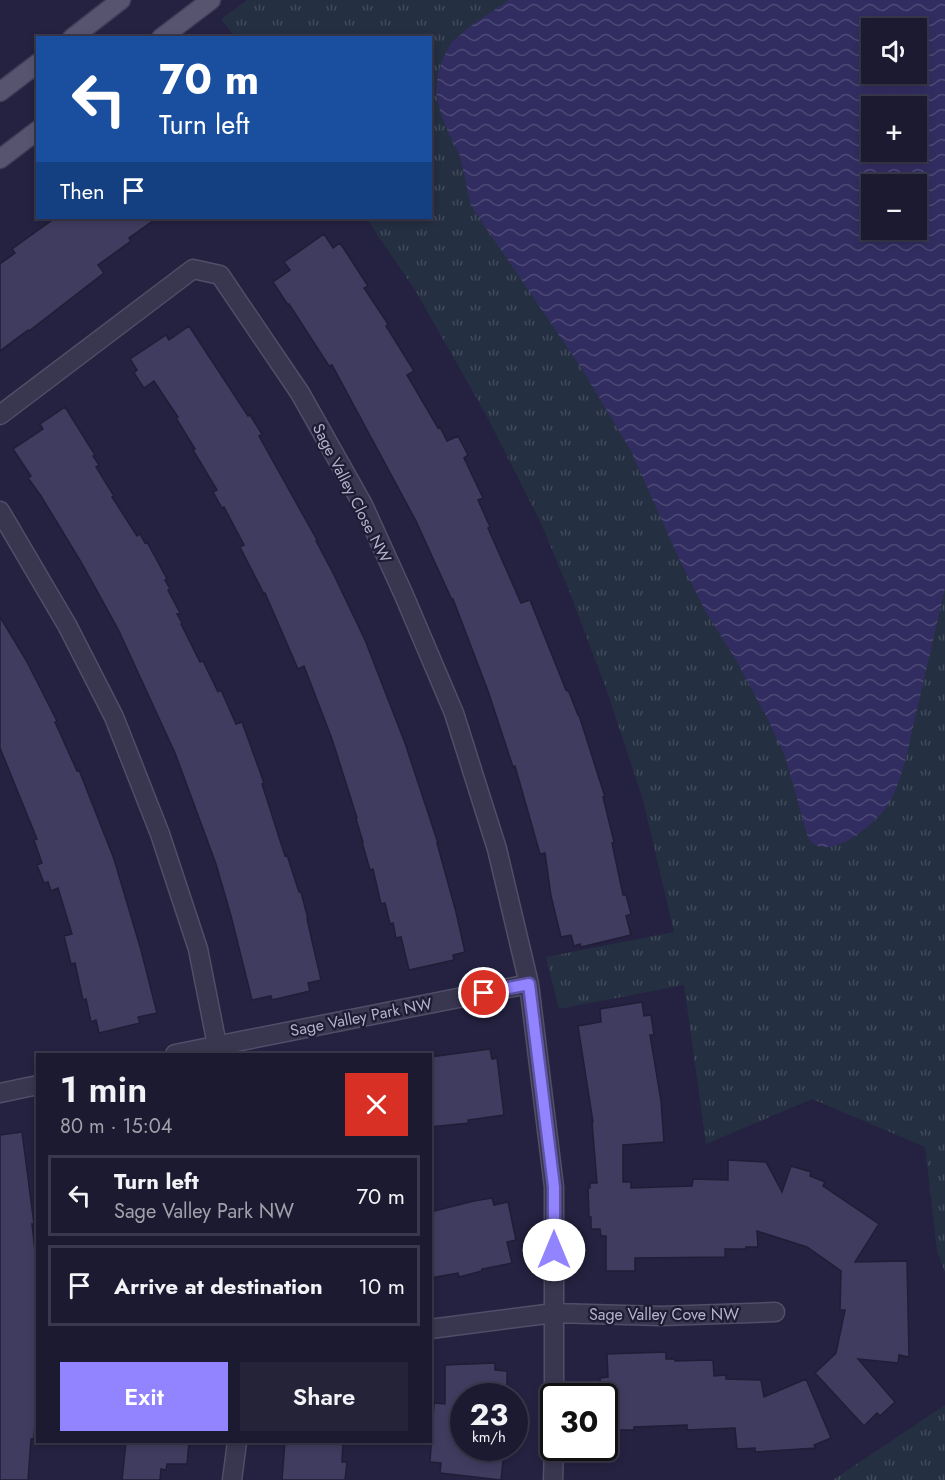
<!DOCTYPE html>
<html lang="en">
<head>
<meta charset="utf-8">
<style>
	body { margin:0; font-family:Jost,sans-serif; background:#242338; color:#f1f3f6; height:100vh; display:flex; flex-direction:column; font-size:22px; white-space:nowrap }
	* { box-sizing:border-box; margin:0 }
	p { font-size:20px; color:#a0a1ab }
	.icon { flex:none; width:33px; height:33px; fill:none; stroke:currentColor; stroke-width:2; stroke-linecap:round; stroke-linejoin:round }
	.map { position:relative; flex:1; overflow:hidden }
	.sheet { position:absolute; left:36px; top:1053px; width:396px; height:390px; display:flex; flex-direction:column; background:#1b1a30; border-radius:0px; box-shadow:0 3px 9px #0003,0 0 0 2px #39384c }
	.sheet>* { flex:none }
	.banner { position:absolute; left:36px; top:36px; width:396px; height:183px; border-radius:0px; box-shadow:0 3px 9px #0003,0 0 0 2px #39384c; background:#1a4fa0; color:#fff; overflow:hidden }
	.controls { position:absolute; left:861px; top:18px; display:grid; gap:12px }
	.controls a { display:grid; place-items:center; width:66px; height:66px; border-radius:0px; background:#1b1a30; box-shadow:0 3px 9px #0003,0 0 0 2px #39384c; font-size:30px }
	.speed { position:absolute; left:450px; top:1383px; display:flex; gap:12px; font-size:30px; font-weight:700; text-align:center }
	.speed>* { display:grid; place-content:center; width:78px; height:78px; border-radius:50%; background:#1b1a30; box-shadow:0 3px 9px #0003,0 0 0 2px #39384c; line-height:1 }
	.speed small { font-size:15px; font-weight:400 }
	.speed .limit { border:3px solid #111; border-radius:9px; background:#fff; color:#111 }
	.pin { position:absolute; display:grid; place-items:center; width:51px; height:51px; color:#fff; margin:-26px; border:3px solid #fff; border-radius:50%; box-shadow:0 2px 6px #0007 }
	.me { position:absolute; width:66px; margin:-33px; rotate:0deg; stroke-linejoin:round; filter:drop-shadow(0 0 4px #0008) }
	.turn { display:flex; align-items:center; gap:21px; height:126px; padding:0 24px; font-size:27px }
	.turn .icon { width:78px; height:78px; stroke-width:2.5 }
	.turn b { display:block; font-size:42px; line-height:51px }
	.then { display:flex; align-items:center; height:57px; padding:0 24px; background:#0003; gap:12px; font-size:22px }
	.round { display:grid; place-items:center; flex:none; width:63px; height:63px; border-radius:0px; background:#242338 }
	.overview { display:flex; align-items:center; justify-content:space-between; height:102px; padding:0 24px }
	h1 { font-size:36px; font-weight:600; line-height:45px }
	.cta { display:flex; gap:12px; margin-top:auto; padding:12px 24px }
	.cta a { flex:1; height:69px; border-radius:0px; background:#9283ff; color:#fff; font-size:24px; font-weight:600; line-height:69px; text-align:center }
	.cta a+a { background:#242338; color:#f1f3f6 }
	ul { padding:0; list-style:none }
	li { display:flex; align-items:center; gap:18px; height:81px; margin:0 12px 9px; padding:0 12px; border:3px solid #39384c; border-radius:0px }
	li div { flex:1 }
	li b { display:block; font-size:22px }
	li em { font-style:normal }
	.map>svg:first-child { display:block }
</style>
</head>
<body>
<div class="map">
<svg width="945" height="1480" viewBox="0 0 945 1480">
	<defs>
		<pattern id="park-tufts" width="24" height="20" patternUnits="userSpaceOnUse" patternTransform="scale(1.5)"><rect width="24" height="20" fill="#242f41"/><path d="M3 7l-1-3M5 7V3M7 7l1-3M15 17l-1-3M17 17v-4M19 17l1-3" fill="none" stroke="#424b5b"/></pattern>
		<pattern id="water-waves" width="16" height="10" patternUnits="userSpaceOnUse" patternTransform="scale(1.5)"><rect width="16" height="10" fill="#322d60"/><path d="M0 5q4-4 8 0t8 0" fill="none" stroke="#4d4975"/></pattern>
	</defs>
	<rect width="100%" height="100%" fill="#242240"/>
	<path fill="url(#park-tufts)" fill-rule="evenodd" d="M 247,0 L 945,0 L 945,1272 L 937,1251 L 925,1147 L 812,1099 L 706,1144 L 684,985 L 559,1009 L 546,957 L 674,932 L 643,800 L 607,691 L 570,593 L 540,521 L 484,411 L 415,290 L 366,218 L 430,218 L 430,38 L 235,37 L 221,19 ZM 872,28 L 916,28 L 916,74 L 872,74 ZM 872,106 L 916,106 L 916,152 L 872,152 ZM 872,184 L 916,184 L 916,230 L 872,230 Z
		M 945,1405 L 945,1480 L 833,1480 Z"/>
	<path fill="url(#water-waves)" fill-rule="evenodd" d="M 509,0 L 945,0 L 945,588 L 905,762 C 900,778 895,795 885,809 C 874,824 834,858 814,844 C 813,844 808,838 808,838 L 785,756 L 766,716 L 736,660 L 706,612 L 679,559 L 631,451 L 582,369 L 471,206 L 460,156 L 448,132 L 440,111 L 436,92 L 438,74 L 443,58 L 452,42 L 472,25 ZM 872,28 L 916,28 L 916,74 L 872,74 ZM 872,106 L 916,106 L 916,152 L 872,152 ZM 872,184 L 916,184 L 916,230 L 872,230 Z"/>
	<path fill="#3f3c5f" stroke="#201d37" stroke-width="1.5" d="M 55,218 L 157,218 L 129,238 L 131,241 L 98,265 L 104,273 L 29,331 L 28,330 L 0,351 L 0,264 L 15,253 L 12,249 Z
		M 324,234 L 333,248 L 340,243 L 368,286 L 364,288 L 388,324 L 386,326 L 414,371 L 407,375 L 438,428 L 440,427 L 447,441 L 458,436 L 468,455 L 464,458 L 483,498 L 478,500 L 490,527 L 488,528 L 521,603 L 530,600 L 566,690 L 569,692 L 578,715 L 579,715 L 605,797 L 603,797 L 614,842 L 612,843 L 623,895 L 626,895 L 631,914 L 626,916 L 631,935 L 581,947 L 580,944 L 574,946 L 571,935 L 561,937 L 551,896 L 545,853 L 540,854 L 515,766 L 513,767 L 488,691 L 453,599 L 452,600 L 416,521 L 332,365 L 329,366 L 289,304 L 288,305 L 273,282 L 290,270 L 284,262 Z
		M 189,326 L 248,416 L 250,415 L 262,434 L 259,436 L 317,540 L 316,541 L 333,573 L 365,640 L 405,743 L 438,843 L 437,843 L 456,912 L 465,952 L 453,955 L 454,960 L 409,970 L 401,937 L 396,938 L 393,923 L 390,924 L 385,903 L 381,904 L 373,869 L 370,870 L 362,842 L 363,842 L 356,819 L 357,818 L 332,739 L 304,666 L 298,669 L 265,593 L 264,594 L 240,547 L 244,545 L 224,507 L 222,508 L 213,492 L 217,490 L 193,450 L 195,449 L 176,418 L 178,417 L 154,381 L 144,388 L 134,373 L 137,370 L 130,359 L 166,335 L 169,340 Z
		M 65,407 L 95,455 L 93,456 L 99,465 L 96,467 L 114,496 L 112,497 L 137,536 L 140,534 L 145,543 L 147,542 L 167,579 L 165,580 L 170,589 L 168,590 L 180,613 L 177,614 L 182,623 L 181,624 L 200,662 L 203,661 L 218,692 L 221,690 L 236,724 L 242,722 L 264,783 L 262,784 L 285,856 L 287,855 L 299,892 L 301,892 L 308,919 L 307,919 L 321,980 L 308,983 L 310,991 L 272,1000 L 271,996 L 252,1000 L 231,916 L 216,864 L 175,753 L 118,629 L 81,562 L 41,496 L 28,478 L 31,476 L 13,449 L 43,429 L 40,424 Z
		M 0,617 L 26,660 L 57,721 L 55,722 L 77,771 L 79,770 L 114,859 L 141,950 L 157,1013 L 138,1017 L 140,1023 L 99,1033 L 96,1020 L 91,1022 L 86,999 L 83,1000 L 75,963 L 71,964 L 64,936 L 72,934 L 58,888 L 51,891 L 48,882 L 44,883 L 37,865 L 42,863 L 34,840 L 37,839 L 0,748 Z
		M 642,1002 L 644,1016 L 651,1015 L 654,1035 L 650,1035 L 661,1101 L 664,1142 L 623,1145 L 623,1182 L 631,1182 L 631,1188 L 692,1186 L 693,1179 L 728,1180 L 728,1160 L 766,1162 L 782,1192 L 791,1166 L 811,1172 L 810,1176 L 825,1182 L 823,1186 L 879,1224 L 855,1262 L 907,1261 L 909,1357 L 899,1355 L 898,1363 L 858,1359 L 895,1402 L 880,1416 L 877,1413 L 864,1426 L 815,1373 L 836,1353 L 845,1310 L 840,1310 L 841,1271 L 807,1247 L 757,1231 L 758,1247 L 746,1247 L 746,1249 L 725,1249 L 725,1257 L 635,1258 L 635,1271 L 606,1271 L 606,1236 L 601,1236 L 600,1229 L 591,1229 L 591,1217 L 589,1217 L 588,1188 L 590,1188 L 590,1183 L 597,1183 L 592,1122 L 593,1122 L 578,1026 L 601,1022 L 600,1009 Z
		M 490,1049 L 492,1059 L 497,1058 L 504,1115 L 468,1120 L 469,1123 L 430,1127 L 430,1057 Z
		M 22,1132 L 34,1224 L 32,1224 L 38,1278 L 38,1349 L 36,1394 L 37,1394 L 34,1439 L 31,1439 L 28,1480 L 0,1480 L 0,1135 Z
		M 492,1198 L 494,1205 L 508,1202 L 516,1240 L 507,1242 L 512,1263 L 482,1269 L 482,1271 L 459,1277 L 458,1273 L 430,1278 L 430,1212 L 474,1201 Z
		M 666,1352 L 666,1359 L 675,1359 L 675,1361 L 713,1360 L 714,1376 L 726,1375 L 726,1379 L 761,1380 L 764,1397 L 806,1379 L 831,1438 L 814,1445 L 816,1448 L 755,1452 L 755,1448 L 737,1449 L 735,1428 L 687,1430 L 687,1425 L 634,1427 L 634,1430 L 604,1430 L 604,1396 L 601,1396 L 600,1378 L 608,1377 L 607,1354 Z
		M 495,1363 L 495,1370 L 507,1371 L 507,1396 L 464,1396 L 464,1448 L 485,1448 L 484,1450 L 504,1452 L 501,1480 L 440,1473 L 441,1463 L 430,1462 L 434,1403 L 445,1404 L 445,1365 Z
		M 126,1442 L 189,1442 L 187,1464 L 167,1464 L 166,1470 L 161,1469 L 160,1480 L 122,1480 Z
		M 285,1442 L 343,1442 L 342,1462 L 347,1462 L 345,1480 L 282,1480 Z"/>
	<g fill="none" stroke-linecap="round" stroke-linejoin="round">
		<defs>
			<path id="minor" d="M 0,415 L 193,269 L 220,275 L 300,393 L 363,505 L 403,593 L 454,713 L 497,849 L 529,984 L 554,1187 L 554,1396
				M 0,511 L 67,625 L 114,717 L 160,834 L 198,949 L 217,1045
				M 175,1054 L 529,984
				M 0,1093 L 38,1085
				M 430,1329 L 554,1313 L 661,1316 L 775,1312
				M 232,1480 L 237,1442
				M 553,1480 L 554,1448"/>
			<path id="major" d="M 72,38 L 121,0
				M 161,38 L 211,0
				M 0,92 L 38,63
				M 0,159 L 38,130"/>
		</defs>
		<use href="#minor" stroke="#514e68" stroke-width="21"/>
		<use href="#major" stroke="#3f3c56" stroke-width="21"/>
		<use href="#minor" stroke="#393650" stroke-width="18"/>
		<use href="#major" stroke="#575470" stroke-width="18"/>
	</g>
	<g fill="none" stroke-linecap="round" stroke-linejoin="round">
		<defs>
			<path id="route" d="M 484,993 L 529,984 L 554,1187 L 554,1250"/>
		</defs>
		<use href="#route" stroke="#5f55a6" stroke-width="15"/>
		<use href="#route" stroke="#9283ff" stroke-width="10"/>
	</g>
	<g text-anchor="middle" dominant-baseline="central" stroke-width="4.5" stroke-linejoin="round" paint-order="stroke">
		<g font-size="16" fill="#b5b2cb" stroke="#1e1b35">
			<text transform="translate(352 493) rotate(63)">Sage Valley Close NW</text>
			<text transform="translate(361 1017) rotate(-11)">Sage Valley Park NW</text>
			<text x="664" y="1314">Sage Valley Cove NW</text>
		</g>
	</g>
</svg>
<div class="controls">
<a><svg class="icon" aria-label="sound" viewBox="0 0 24 24"><path d="M4 9h4l5-4v14l-5-4H4zM17 9q2 3 0 6"/></svg></a>
<a>+</a>
<a>−</a>
</div>
<div class="speed"><div>23<small>km/h</small></div><div class="limit">30</div></div>
<div class="pin" style="left:484px;top:993px;background:#d93025"><svg class="icon" aria-label="arrive" viewBox="0 0 24 24"><path d="M6 21V4h12l-3 4 3 4H6"/></svg></div>
<svg class="me" style="left:554px;top:1250px" viewBox="-20 -20 40 40"><circle r="19" fill="#fff"/><path d="M0-13L10 11 0 6-10 11z" fill="#9283ff"/></svg>
<div class="banner">
<div class="turn"><svg class="icon" aria-label="left" viewBox="0 0 24 24"><path d="M17 20v-9H6M10 6l-5 5 5 5"/></svg><div><b>70 m</b>Turn left</div></div>
<div class="then">Then<svg class="icon" aria-label="arrive" viewBox="0 0 24 24"><path d="M6 21V4h12l-3 4 3 4H6"/></svg></div>
</div>
<section class="sheet">
<div class="overview"><div><h1>1 min</h1><p>80 m · 15:04</p></div><a class="round" style="background:#d93025;color:#fff"><svg class="icon" aria-label="close" viewBox="0 0 24 24"><path d="M6 6l12 12M18 6L6 18"/></svg></a></div>
<ul>
<li><svg class="icon" aria-label="left" viewBox="0 0 24 24"><path d="M17 20v-9H6M10 6l-5 5 5 5"/></svg><div><b>Turn left</b><p>Sage Valley Park NW</p></div><em>70 m</em></li>
<li><svg class="icon" aria-label="arrive" viewBox="0 0 24 24"><path d="M6 21V4h12l-3 4 3 4H6"/></svg><div><b>Arrive at destination</b></div><em>10 m</em></li>
</ul>
<div class="cta"><a>Exit</a><a>Share</a></div>
</section>
</div>
</body>
</html>
